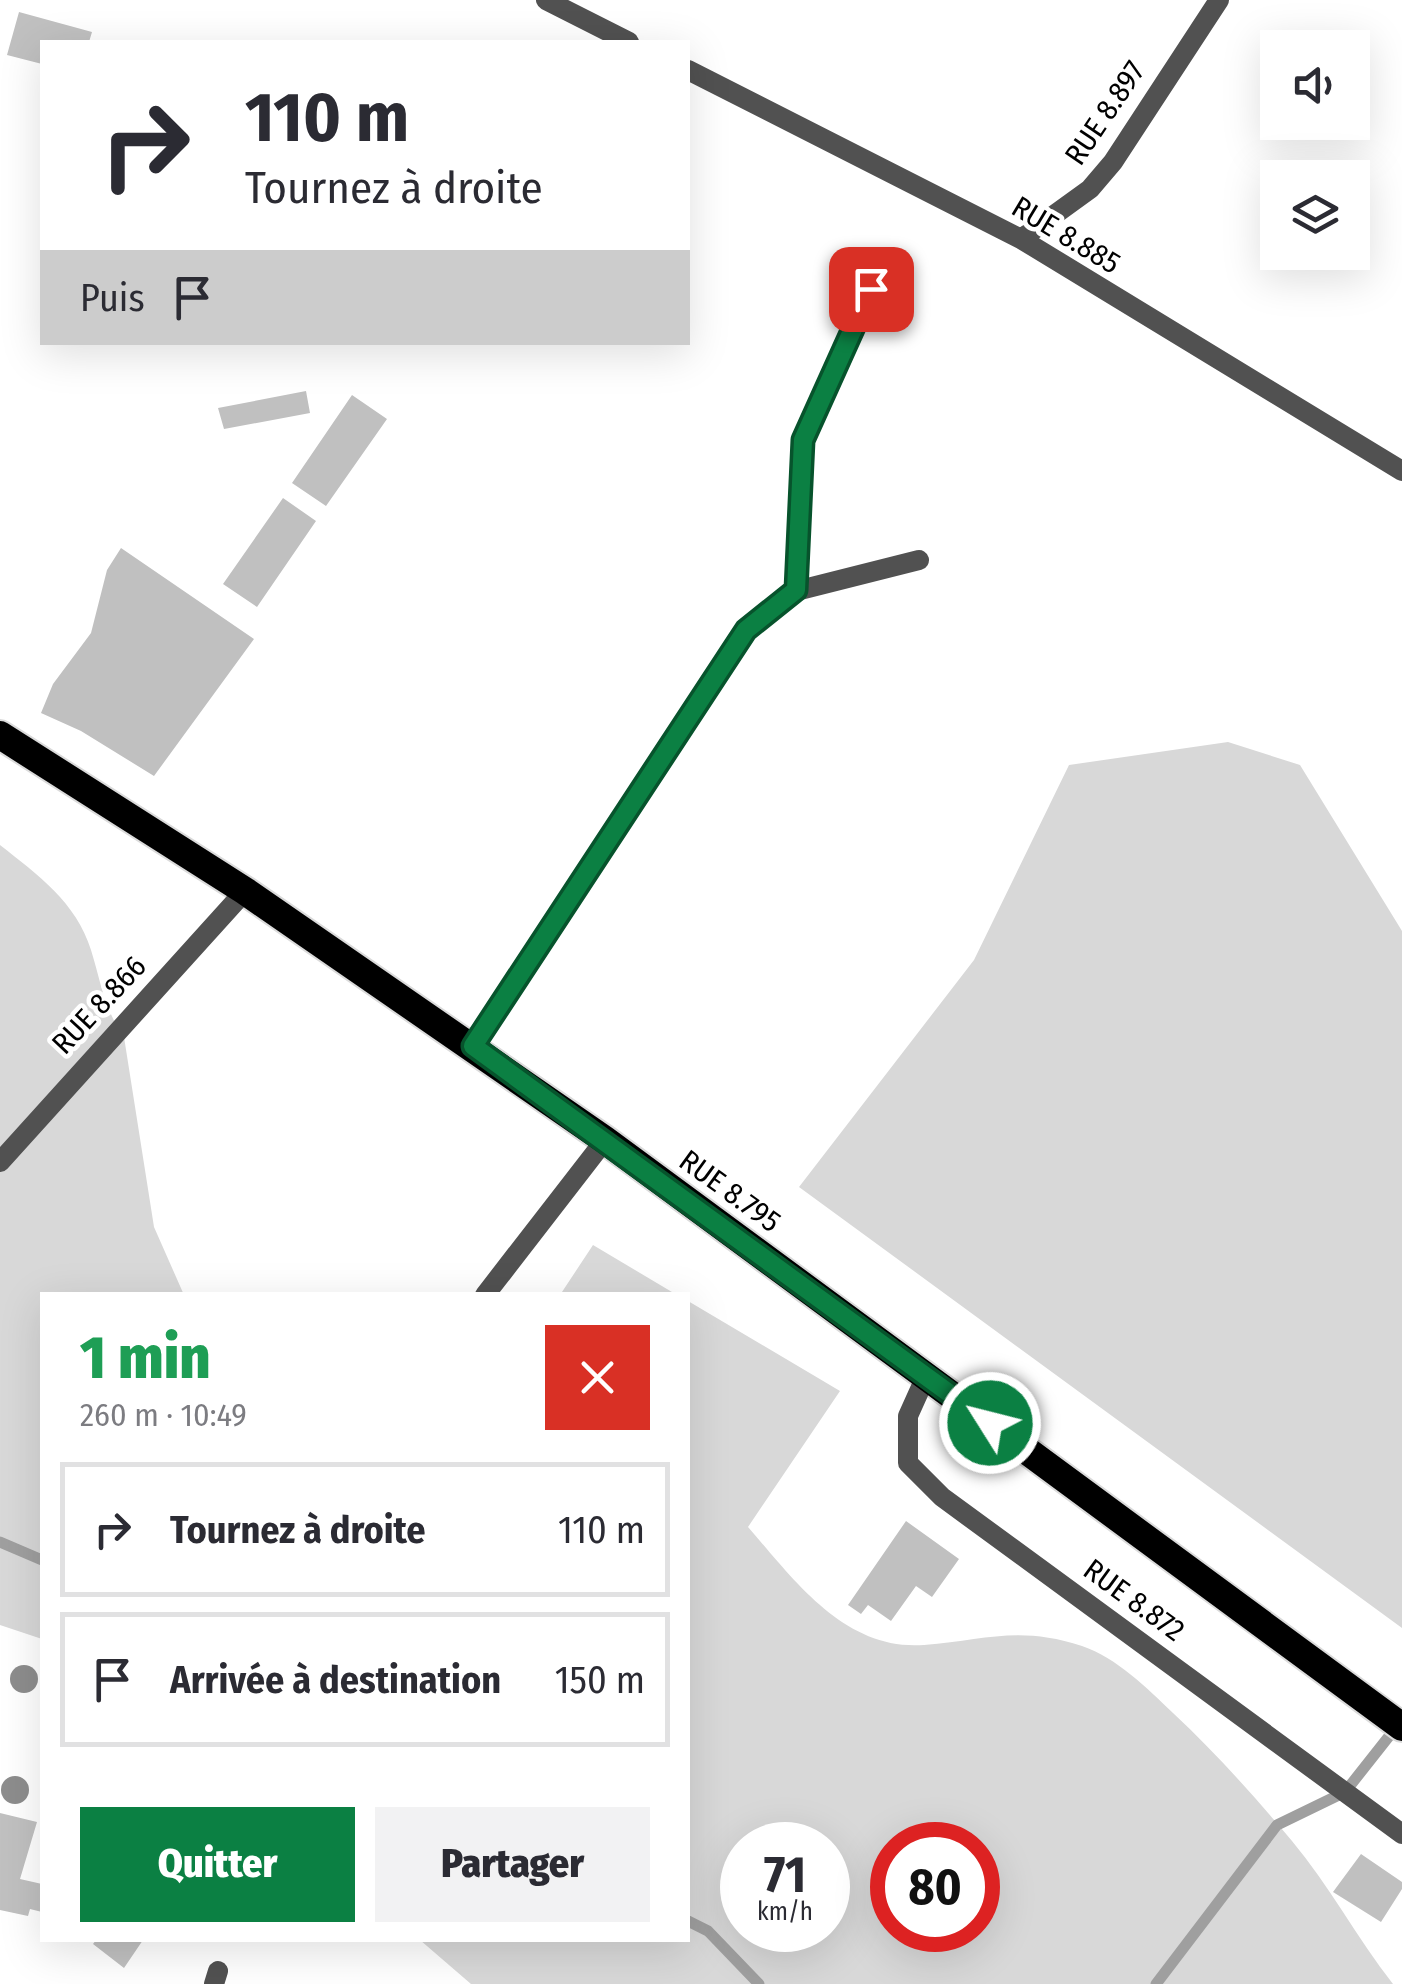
<!DOCTYPE html>
<html lang="fr">
<head>
<meta charset="utf-8">
<style>
	body { margin:0; font-family:"Fira Sans Condensed",sans-serif; background:#f2f2f3; color:#2b2b33; height:100vh; display:flex; flex-direction:column; font-size:38px; white-space:nowrap }
	* { box-sizing:border-box; margin:0 }
	p { font-size:32px; color:#7c7c81 }
	.icon { flex:none; width:55px; height:55px; fill:none; stroke:currentColor; stroke-width:2; stroke-linecap:round; stroke-linejoin:round }
	.map { position:relative; flex:1; overflow:hidden }
	.sheet { position:absolute; left:40px; top:1292px; width:650px; height:650px; display:flex; flex-direction:column; background:#fff; border-radius:0px; box-shadow:0 10px 40px #0002 }
	.sheet>* { flex:none }
	.top-card { position:absolute; left:40px; top:40px; width:650px; height:305px; border-radius:0px; box-shadow:0 10px 40px #0002; background:#fff; color:#2b2b33; overflow:hidden }
	.tools { position:absolute; left:1260px; top:30px; display:grid; gap:20px }
	.tools a { display:grid; place-items:center; width:110px; height:110px; border-radius:0px; background:#fff; box-shadow:0 10px 40px #0002; font-size:50px }
	.speed { position:absolute; left:720px; top:1822px; display:flex; gap:20px; font-size:50px; font-weight:700; text-align:center }
	.speed>* { display:grid; place-content:center; width:130px; height:130px; border-radius:50%; background:#fff; box-shadow:0 10px 40px #0002; line-height:1 }
	.speed small { font-size:25px; font-weight:400 }
	.speed .limit { border:15px solid #d22; background:#fff; color:#111 }
	.pin { position:absolute; display:grid; place-items:center; width:85px; height:85px; color:#fff; margin:-42px; border-radius:20px; box-shadow:0 5px 15px #0006 }
	.me { position:absolute; width:110px; margin:-55px; rotate:306deg; stroke-linejoin:round; filter:drop-shadow(0 0 8px #0008) }
	.turn { display:flex; align-items:center; gap:35px; height:210px; padding:0 40px; font-size:45px }
	.turn .icon { width:130px; height:130px; stroke-width:2.5 }
	.turn b { display:block; font-size:70px; line-height:85px }
	.then { display:flex; align-items:center; height:95px; padding:0 40px; background:#0003; gap:20px; font-size:38px }
	.round { display:grid; place-items:center; flex:none; width:105px; height:105px; border-radius:0px; background:#f2f2f3 }
	.headline { display:flex; align-items:center; justify-content:space-between; height:170px; padding:0 40px }
	h1 { font-size:60px; font-weight:800; line-height:75px; color:#1e9e55 }
	.cta { display:flex; gap:20px; margin-top:auto; padding:20px 40px }
	.cta a { flex:1; height:115px; border-radius:0px; background:#0b8043; color:#fff; font-size:40px; font-weight:800; line-height:115px; text-align:center }
	.cta a+a { background:#f2f2f3; color:#2b2b33 }
	ul { padding:0; list-style:none }
	li { display:flex; align-items:center; gap:30px; height:135px; margin:0 20px 15px; padding:0 20px; border:5px solid #e1e1e2; border-radius:0px }
	li div { flex:1 }
	li b { display:block; font-size:38px }
	li em { font-style:normal }
	.map>svg:first-child { display:block }
</style>
</head>
<body>
<div class="map">
<svg width="1402" height="1984" viewBox="0 0 1402 1984">
	<rect width="100%" height="100%" fill="#fff"/>
	<path fill="#d8d8d8" fill-rule="evenodd" d="M 1228,742 L 1300,765 L 1402,931 L 1402,1628 L 799,1187 L 974,960 L 1069,765 Z
		M 0,845 C 38,875 76,902 91,950 C 101,982 104,1009 124,1037 L 154,1227 L 184,1295 L 42,1295 L 42,1639 L 0,1625 Z
		M 593,1245 L 677,1295 L 560,1295 Z
		M 688,1301 L 840,1391 L 748,1527 C 795,1581 845,1651 924,1645 C 985,1640 1019,1625 1082,1646 C 1117,1658 1147,1688 1173,1713 C 1216,1753 1254,1796 1292,1841 C 1329,1885 1357,1938 1393,1984 L 471,1984 L 420,1940 L 688,1940 ZM 742,1845 L 828,1845 L 828,1930 L 742,1930 ZM 892,1845 L 978,1845 L 978,1930 L 892,1930 Z"/>
	<g fill="none" stroke-linecap="round" stroke-linejoin="round">
		<path stroke="#9f9f9f" stroke-width="11" d="M 0,1542 L 42,1560
			M 688,1921 L 708,1931 L 759,1984
			M 1156,1984 L 1277,1825 L 1345,1792 L 1398,1725"/>
	</g>
	<path fill="#c0c0c0" d="M 19,12 L 92,32 L 89,42 L 42,42 L 42,64 L 7,55 Z
		M 306,391 L 310,413 L 224,429 L 218,408 Z
		M 352,395 L 387,419 L 326,506 L 292,483 Z
		M 283,498 L 316,521 L 257,607 L 223,584 Z
		M 121,548 L 254,639 L 154,776 L 81,731 L 41,713 L 53,684 L 91,633 L 107,570 Z
		M 906,1521 L 959,1559 L 932,1597 L 916,1586 L 891,1621 L 868,1605 L 861,1614 L 848,1605 Z
		M 0,1813 L 37,1822 L 20,1879 L 42,1884 L 42,1912 L 30,1909 L 28,1916 L 0,1910 Z
		M 1361,1854 L 1402,1882 L 1402,1889 L 1381,1922 L 1333,1892 Z
		M 96,1940 L 143,1940 L 124,1968 L 93,1944 Z"/>
	<g fill="none" stroke-linecap="round" stroke-linejoin="round">
		<defs>
			<path id="trunk" d="M 0,735 L 245,891 L 605,1140 L 1402,1727"/>
		</defs>
		<use href="#trunk" stroke="#dbdbdb" stroke-width="32"/>
		<path stroke="#515151" stroke-width="20" d="M 796,591 L 803,440 L 871,289
			M 473,1047 L 746,630 L 796,591 L 919,560
			M 485,1295 L 605,1140"/>
		<path stroke="#515151" stroke-width="20" d="M 546,0 L 629,42
			M 688,70 L 1021,239 L 1402,471
			M 1021,239 L 1090,189 L 1113,162 L 1219,0
			M 0,1162 L 245,891
			M 926,1376 L 908,1416 L 908,1463 L 942,1497 L 1402,1834
			M 214,1984 L 218,1971"/>
		<use href="#trunk" stroke="#000" stroke-width="28"/>
	</g>
	<g fill="#8d8d8d">
		<circle cx="24" cy="1679" r="14"/>
		<circle cx="15" cy="1790" r="14"/>
	</g>
	<g fill="none" stroke-linecap="round" stroke-linejoin="round">
		<defs>
			<path id="route" d="M 871,289 L 803,440 L 796,590 L 746,630 L 473,1046 L 990,1423"/>
		</defs>
		<use href="#route" stroke="#07532c" stroke-width="25"/>
		<use href="#route" stroke="#0b8043" stroke-width="18"/>
	</g>
	<g text-anchor="middle" dominant-baseline="central" stroke-width="9" stroke-linejoin="round" paint-order="stroke">
		<g font-size="30" fill="#000" stroke="#fff">
			<text transform="translate(1105 113) rotate(-56)">RUE 8.897</text>
			<text transform="translate(1066 235) rotate(31)">RUE 8.885</text>
			<text transform="translate(99 1005) rotate(-47)">RUE 8.866</text>
			<text transform="translate(730 1191) rotate(36)">RUE 8.795</text>
			<text transform="translate(1134 1600) rotate(36)">RUE 8.872</text>
		</g>
	</g>
</svg>
<div class="tools">
<a><svg class="icon" aria-label="sound" viewBox="0 0 24 24"><path d="M4 9h4l5-4v14l-5-4H4zM17 9q2 3 0 6"/></svg></a>
<a><svg class="icon" aria-label="layers" viewBox="0 0 24 24"><path d="M12 4l9 5-9 5-9-5zM3 14l9 5 9-5"/></svg></a>
</div>
<div class="speed"><div>71<small>km/h</small></div><div class="limit">80</div></div>
<div class="pin" style="left:871px;top:289px;background:#d93025"><svg class="icon" aria-label="arrive" viewBox="0 0 24 24"><path d="M6 21V4h12l-3 4 3 4H6"/></svg></div>
<svg class="me" style="left:990px;top:1423px" viewBox="-20 -20 40 40"><circle r="17" fill="#0b8043" stroke="#fff" stroke-width="3"/><path d="M0-11L8 9 0 5-8 9z" fill="#fff"/></svg>
<div class="top-card">
<div class="turn"><svg class="icon" aria-label="right" viewBox="0 0 24 24"><path d="M7 20v-9h11M14 6l5 5-5 5"/></svg><div><b>110 m</b>Tournez à droite</div></div>
<div class="then">Puis<svg class="icon" aria-label="arrive" viewBox="0 0 24 24"><path d="M6 21V4h12l-3 4 3 4H6"/></svg></div>
</div>
<section class="sheet">
<div class="headline"><div><h1>1 min</h1><p>260 m · 10:49</p></div><a class="round" style="background:#d93025;color:#fff"><svg class="icon" aria-label="close" viewBox="0 0 24 24"><path d="M6 6l12 12M18 6L6 18"/></svg></a></div>
<ul>
<li><svg class="icon" aria-label="right" viewBox="0 0 24 24"><path d="M7 20v-9h11M14 6l5 5-5 5"/></svg><div><b>Tournez à droite</b></div><em>110 m</em></li>
<li><svg class="icon" aria-label="arrive" viewBox="0 0 24 24"><path d="M6 21V4h12l-3 4 3 4H6"/></svg><div><b>Arrivée à destination</b></div><em>150 m</em></li>
</ul>
<div class="cta"><a>Quitter</a><a>Partager</a></div>
</section>
</div>
</body>
</html>
